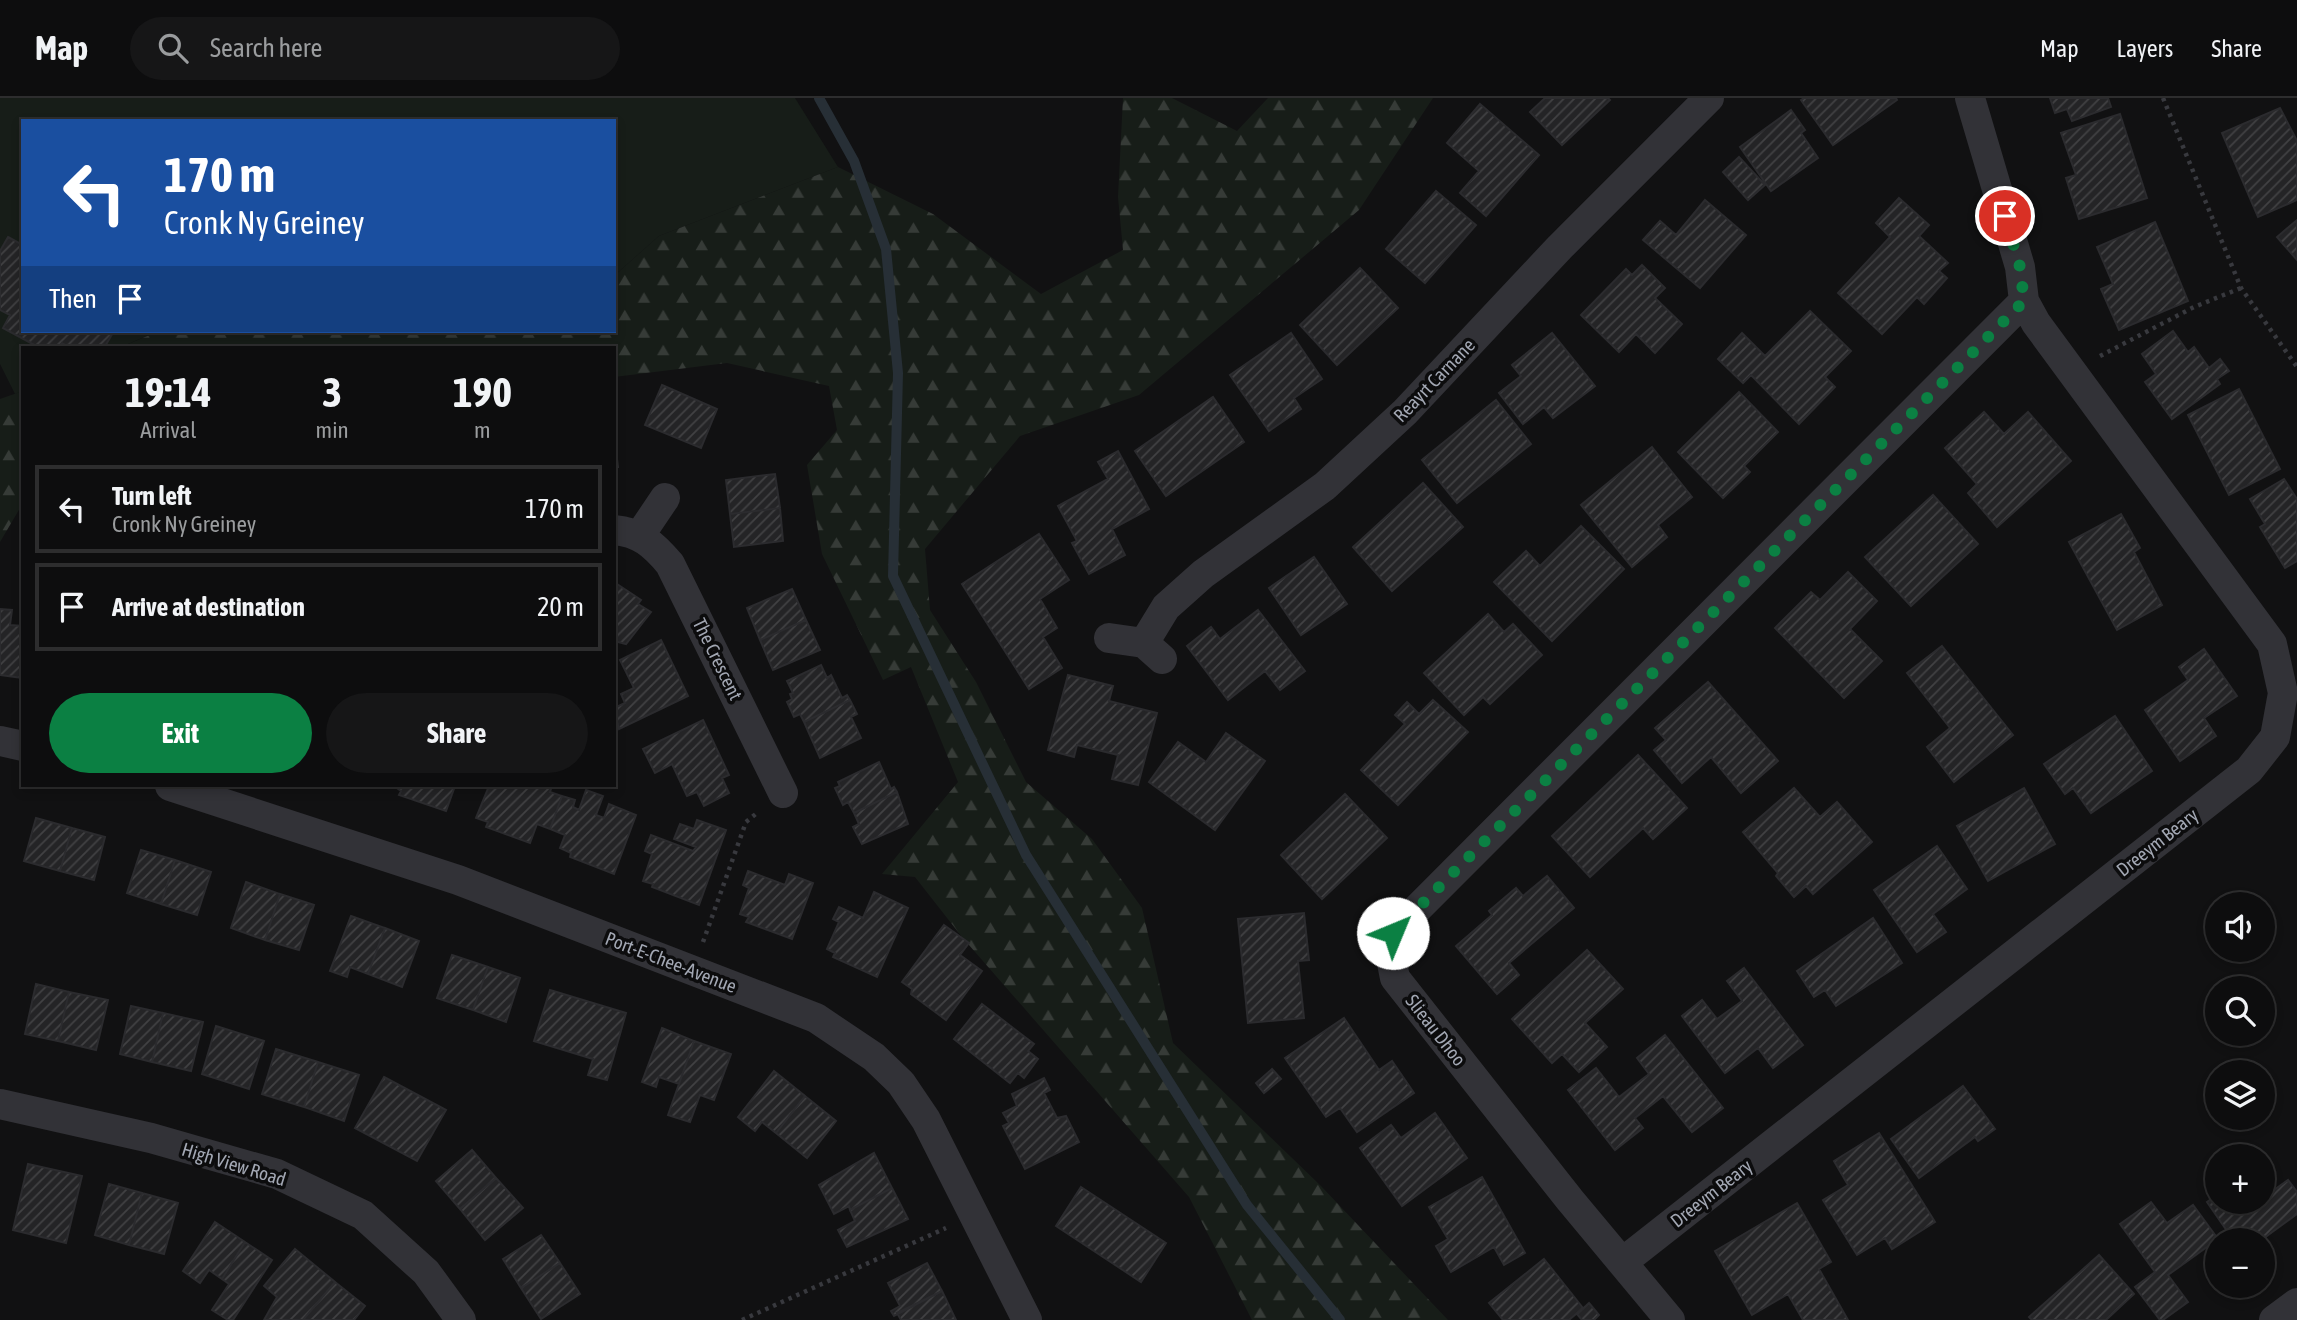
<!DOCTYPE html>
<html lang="en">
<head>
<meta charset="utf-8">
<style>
	body { margin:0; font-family:"Asap Condensed",sans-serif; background:#161617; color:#f1f3f6; height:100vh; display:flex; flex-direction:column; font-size:26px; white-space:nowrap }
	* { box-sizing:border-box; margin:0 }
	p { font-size:23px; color:#9a9c9e }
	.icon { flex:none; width:38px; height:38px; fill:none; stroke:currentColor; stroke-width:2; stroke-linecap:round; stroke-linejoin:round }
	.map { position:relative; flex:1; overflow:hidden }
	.details { position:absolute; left:21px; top:248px; width:595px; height:441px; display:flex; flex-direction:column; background:#0d0d0e; border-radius:0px; box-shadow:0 4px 10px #0003,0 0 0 2px #2d2d2e }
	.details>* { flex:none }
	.banner { position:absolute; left:21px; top:21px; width:595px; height:214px; border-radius:0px; box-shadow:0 4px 10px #0003,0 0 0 2px #2d2d2e; background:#1a4fa0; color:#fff; overflow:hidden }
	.controls { position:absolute; left:2205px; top:794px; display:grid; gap:14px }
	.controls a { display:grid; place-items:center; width:70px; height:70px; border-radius:50%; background:#0d0d0e; box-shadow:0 4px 10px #0003,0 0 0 2px #2d2d2e; font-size:35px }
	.pin { position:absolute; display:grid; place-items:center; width:60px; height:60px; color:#fff; margin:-30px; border:4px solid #fff; border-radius:50%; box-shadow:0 2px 7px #0007 }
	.me { position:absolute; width:77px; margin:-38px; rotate:45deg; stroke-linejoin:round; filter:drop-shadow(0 0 5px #0008) }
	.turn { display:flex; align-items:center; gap:24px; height:147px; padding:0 28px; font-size:32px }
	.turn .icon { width:91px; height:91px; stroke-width:2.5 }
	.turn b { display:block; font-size:49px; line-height:60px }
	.then { display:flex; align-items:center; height:66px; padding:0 28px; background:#0003; gap:14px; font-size:26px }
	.eta { display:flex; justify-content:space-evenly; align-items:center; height:119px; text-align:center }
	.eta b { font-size:42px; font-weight:700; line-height:49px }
	.cta { display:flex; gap:14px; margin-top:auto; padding:14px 28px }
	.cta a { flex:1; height:80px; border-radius:42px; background:#0b8043; color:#fff; font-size:28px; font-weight:700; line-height:80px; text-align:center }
	.cta a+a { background:#161617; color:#f1f3f6 }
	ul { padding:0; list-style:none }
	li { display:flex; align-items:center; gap:21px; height:88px; margin:0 14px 10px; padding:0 14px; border:4px solid #2d2d2e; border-radius:0px }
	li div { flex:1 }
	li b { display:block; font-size:26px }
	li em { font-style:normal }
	header { display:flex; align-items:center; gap:42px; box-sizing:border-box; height:98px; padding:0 35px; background:#0d0d0e; border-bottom:2px solid #2d2d2e }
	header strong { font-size:33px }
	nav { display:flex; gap:38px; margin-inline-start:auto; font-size:24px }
	.search { width:490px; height:63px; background:#161617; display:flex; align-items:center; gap:18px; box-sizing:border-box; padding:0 24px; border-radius:38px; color:#9a9c9e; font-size:26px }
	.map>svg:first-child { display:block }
</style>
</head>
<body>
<header>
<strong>Map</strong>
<div class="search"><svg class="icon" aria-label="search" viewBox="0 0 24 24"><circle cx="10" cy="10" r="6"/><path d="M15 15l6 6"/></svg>Search here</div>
<nav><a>Map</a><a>Layers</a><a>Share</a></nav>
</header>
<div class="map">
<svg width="2297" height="1222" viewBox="0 0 2297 1222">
	<defs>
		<pattern id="forest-firs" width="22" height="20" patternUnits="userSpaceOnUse" patternTransform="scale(1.75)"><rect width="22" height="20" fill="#171d18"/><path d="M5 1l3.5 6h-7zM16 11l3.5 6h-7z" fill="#363b37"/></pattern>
		<pattern id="building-hatch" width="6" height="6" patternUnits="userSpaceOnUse" patternTransform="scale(1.75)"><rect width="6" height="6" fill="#242426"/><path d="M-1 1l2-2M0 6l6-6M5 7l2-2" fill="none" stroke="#414143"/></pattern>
	</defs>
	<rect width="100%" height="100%" fill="#111112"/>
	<path fill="#171d18" d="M 0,0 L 795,0 L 838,69 L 659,138 L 614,178 L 614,23 L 23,23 L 23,233 L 158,233 L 119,250 L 23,250 L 23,293 L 15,296 L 0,266 Z"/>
	<path fill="url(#forest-firs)" d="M 1123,0 L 1172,0 L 1237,33 L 1268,0 L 1433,0 L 1359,112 L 1139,297 L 1020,338 L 925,451 L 930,512 L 976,584 L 1026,684 L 1092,741 L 1142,810 L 1173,945 L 1321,1088 L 1448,1222 L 1252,1222 L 1189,1099 L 962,839 L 915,779 L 882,776 L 958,684 L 911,569 L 883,582 L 822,456 L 807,367 L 837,332 L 829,288 L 727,265 L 614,279 L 614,250 L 376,250 L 355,247 L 344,250 L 119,250 L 159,233 L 614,233 L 614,178 L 659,138 L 838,69 L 933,116 L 1041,196 L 1123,152 L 1118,99 Z
		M 23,293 L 23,405 L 0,444 L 0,301 Z"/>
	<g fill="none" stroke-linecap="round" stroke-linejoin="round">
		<path stroke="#272f36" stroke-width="10" d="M 819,0 L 854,63 L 886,151 L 898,275 L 893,478 L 1026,757 L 1247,1107 L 1340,1222"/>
	</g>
	<path fill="url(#building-hatch)" stroke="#2b2b2e" stroke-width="2" d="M 1545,0 L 1608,0 L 1610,2 L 1562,47 L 1530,14 Z
		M 1804,0 L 1896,0 L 1897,2 L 1833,47 L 1801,2 Z
		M 2050,0 L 2108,0 L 2111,9 L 2072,23 L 2067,11 L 2055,15 Z
		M 1480,6 L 1539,57 L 1486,118 L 1460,95 L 1479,73 L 1447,45 Z
		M 2280,10 L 2297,43 L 2297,102 L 2258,119 L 2222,35 Z
		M 1791,12 L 1805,32 L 1801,35 L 1818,60 L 1771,93 L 1740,49 Z
		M 2120,16 L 2147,100 L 2079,121 L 2066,80 L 2076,77 L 2061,35 Z
		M 1739,59 L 1765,87 L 1748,102 L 1723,74 Z
		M 1436,93 L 1476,127 L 1425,185 L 1386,151 Z
		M 1899,100 L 1929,127 L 1919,138 L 1948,165 L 1939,173 L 1947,180 L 1924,206 L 1917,199 L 1882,236 L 1838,195 L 1890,139 L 1876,125 Z
		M 1705,102 L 1746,137 L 1700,190 L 1643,142 L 1660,123 L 1676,137 Z
		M 2297,122 L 2297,162 L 2277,139 Z
		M 2155,124 L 2188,203 L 2119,232 L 2101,191 L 2113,186 L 2097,149 Z
		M 8,139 L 23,147 L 23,233 L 114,233 L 104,250 L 71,250 L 62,245 L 59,250 L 40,250 L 3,230 L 10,217 L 0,212 L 0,153 Z
		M 1642,167 L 1665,190 L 1655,200 L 1682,226 L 1655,255 L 1636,236 L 1619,254 L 1581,217 L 1626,171 L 1632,177 Z
		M 1360,170 L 1398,210 L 1337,267 L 1300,227 Z
		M 1810,213 L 1851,253 L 1825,279 L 1835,289 L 1799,326 L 1751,277 L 1743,285 L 1718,261 L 1742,235 L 1765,258 Z
		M 2173,233 L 2188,254 L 2194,249 L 2209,270 L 2220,261 L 2229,273 L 2217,281 L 2220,286 L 2172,321 L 2145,284 L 2156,276 L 2142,256 Z
		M 1291,235 L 1322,281 L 1294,300 L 1301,311 L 1269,333 L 1230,277 Z
		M 1552,235 L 1595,288 L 1553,320 L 1544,309 L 1523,326 L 1499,295 L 1521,278 L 1512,267 Z
		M 662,287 L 717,311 L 701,350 L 645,327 Z
		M 2239,291 L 2280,371 L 2229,397 L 2188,317 Z
		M 1739,294 L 1778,334 L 1744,368 L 1750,374 L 1723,400 L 1678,354 Z
		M 1213,299 L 1244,344 L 1166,398 L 1135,353 Z
		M 1496,302 L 1531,346 L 1457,405 L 1422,362 Z
		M 1984,314 L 2004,336 L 2028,314 L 2071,363 L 1997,429 L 1968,395 L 1977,386 L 1945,350 Z
		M 614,336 L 618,369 L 614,369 Z
		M 1652,349 L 1692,399 L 1658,427 L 1667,439 L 1632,469 L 1581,407 Z
		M 1118,353 L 1149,411 L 1112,431 L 1125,457 L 1089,476 L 1072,445 L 1077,443 L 1058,408 L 1108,381 L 1098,364 Z
		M 775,376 L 780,410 L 730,416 L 726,382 Z
		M 2284,381 L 2297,401 L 2297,463 L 2285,470 L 2260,429 L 2265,426 L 2250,401 Z
		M 1423,385 L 1463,429 L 1392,493 L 1353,449 Z
		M 1933,397 L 1978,446 L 1911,508 L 1865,459 Z
		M 780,410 L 783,443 L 734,449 L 730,416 Z
		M 2121,416 L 2140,450 L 2134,454 L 2162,507 L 2117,532 L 2069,444 Z
		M 1581,428 L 1624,471 L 1552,543 L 1494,484 L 1526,453 L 1540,468 Z
		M 1039,436 L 1069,482 L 1040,501 L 1057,530 L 1043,539 L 1062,570 L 1029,591 L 962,486 Z
		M 1314,459 L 1347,506 L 1301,537 L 1269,490 Z
		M 1848,474 L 1877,503 L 1850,531 L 1882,563 L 1844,600 L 1775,530 L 1811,494 L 1820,502 Z
		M 614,484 L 641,502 L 638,506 L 651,514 L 626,546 L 614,543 Z
		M 792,491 L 806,522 L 760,542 L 747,510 Z
		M 0,511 L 12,512 L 10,527 L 23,528 L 23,580 L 0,577 Z
		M 1258,512 L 1305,573 L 1280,592 L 1265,573 L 1228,602 L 1187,548 L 1211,529 L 1220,541 Z
		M 1488,516 L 1504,534 L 1513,526 L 1542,557 L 1490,606 L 1483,599 L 1464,617 L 1424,575 Z
		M 806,522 L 820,552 L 773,572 L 760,542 Z
		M 661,542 L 688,598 L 619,631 L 614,610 L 625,605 L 621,596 L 634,590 L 620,562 Z
		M 1942,548 L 2013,637 L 1954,684 L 1927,649 L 1950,630 L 1907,575 Z
		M 2204,551 L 2237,598 L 2204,620 L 2216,638 L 2180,663 L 2145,612 L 2188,582 L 2179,569 Z
		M 821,567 L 827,580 L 831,577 L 842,600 L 847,597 L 850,602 L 804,624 L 800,616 L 794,619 L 787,604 L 792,601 L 790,596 L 793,595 L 787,583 Z
		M 1068,577 L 1113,588 L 1109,603 L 1157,615 L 1138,687 L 1112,681 L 1118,657 L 1077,647 L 1074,659 L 1048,652 Z
		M 1708,584 L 1778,663 L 1741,695 L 1711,659 L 1682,685 L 1654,652 L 1666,642 L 1655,630 Z
		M 850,602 L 857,616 L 851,619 L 861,640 L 820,660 L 804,624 Z
		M 1433,602 L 1468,634 L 1398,707 L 1361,672 L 1405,626 L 1395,617 L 1407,604 L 1419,616 Z
		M 2115,618 L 2152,673 L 2091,715 L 2073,690 L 2065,696 L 2044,666 Z
		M 703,622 L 729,677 L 722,680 L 729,695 L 704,708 L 697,694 L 687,698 L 672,666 L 655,675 L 643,651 Z
		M 1226,635 L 1265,663 L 1215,732 L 1149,684 L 1178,644 L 1206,664 Z
		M 1638,657 L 1687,710 L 1653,741 L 1643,730 L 1590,779 L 1552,738 Z
		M 879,664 L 891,691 L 894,689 L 897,694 L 854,715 L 848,704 L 843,707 L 835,690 L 840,688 L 838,684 Z
		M 394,688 L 455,688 L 446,713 L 399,697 L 401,693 Z
		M 489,688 L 552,688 L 550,694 L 562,698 L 550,731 L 537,726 L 530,745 L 486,729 L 488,724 L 476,720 Z
		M 1794,690 L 1820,719 L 1837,704 L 1872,744 L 1813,796 L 1806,788 L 1794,799 L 1776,778 L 1778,775 L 1743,734 Z
		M 2024,690 L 2055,746 L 1988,783 L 1957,728 Z
		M 586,692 L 603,698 L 596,717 L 604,720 L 609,706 L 636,717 L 614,776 L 570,759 L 571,755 L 560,750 L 565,737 L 550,731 L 562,698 L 575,702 L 573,709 L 579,712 Z
		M 897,694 L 908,726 L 862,746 L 853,729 L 859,726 L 854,715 Z
		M 1345,696 L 1387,740 L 1322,801 L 1281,757 Z
		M 36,720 L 72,730 L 60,773 L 24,763 Z
		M 697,722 L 726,732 L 699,807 L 652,789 L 653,786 L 643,783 L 652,756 L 645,753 L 651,737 L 693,753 L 696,749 L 674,741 L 680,726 L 694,731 Z
		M 72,730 L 105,739 L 94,782 L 60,773 Z
		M 1937,748 L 1967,791 L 1933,816 L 1946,834 L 1917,854 L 1874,792 Z
		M 141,752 L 175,762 L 161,806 L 127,795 Z
		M 175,762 L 211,774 L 197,817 L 161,806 Z
		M 748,773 L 785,787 L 789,776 L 813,785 L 792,841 L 746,824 L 749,819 L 740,816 L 749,790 L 743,787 Z
		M 1547,778 L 1574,810 L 1509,865 L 1519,877 L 1497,896 L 1456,848 L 1492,817 L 1489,813 L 1516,790 L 1523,798 Z
		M 246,784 L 280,796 L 265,842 L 231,830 Z
		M 874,794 L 908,810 L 877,879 L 833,859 L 835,855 L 827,851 L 839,824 L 833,821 L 839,809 L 863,820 Z
		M 280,796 L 314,807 L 299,852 L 265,842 Z
		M 1304,815 L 1309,862 L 1298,863 L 1304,920 L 1248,925 L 1238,821 Z
		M 351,818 L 385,830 L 368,876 L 350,869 L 347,879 L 330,873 Z
		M 1873,820 L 1902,865 L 1836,908 L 1825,892 L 1814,899 L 1797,873 Z
		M 944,827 L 969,845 L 960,857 L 982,873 L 946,922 L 911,896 L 912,891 L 902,884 Z
		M 385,830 L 419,843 L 402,889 L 368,876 Z
		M 1587,852 L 1623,891 L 1585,925 L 1607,949 L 1579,974 L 1562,956 L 1552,965 L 1512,921 Z
		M 452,857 L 488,869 L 473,912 L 437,900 Z
		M 488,869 L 520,880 L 506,924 L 473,912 Z
		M 1744,870 L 1803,947 L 1773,970 L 1758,950 L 1725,975 L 1682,918 L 1702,902 L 1717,921 L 1742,903 L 1727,883 Z
		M 36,886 L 69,894 L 58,943 L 25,936 Z
		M 550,892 L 626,915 L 607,982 L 588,977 L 593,961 L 534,943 Z
		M 69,894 L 108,902 L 96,952 L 58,943 Z
		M 982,906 L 1034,946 L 1028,953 L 1038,961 L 1024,980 L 1018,975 L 1010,985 L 954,941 Z
		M 131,908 L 163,915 L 152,964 L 120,956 Z
		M 163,915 L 203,924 L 191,973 L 152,964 Z
		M 1344,920 L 1379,972 L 1392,963 L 1414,995 L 1357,1034 L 1340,1010 L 1326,1019 L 1285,960 Z
		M 216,928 L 264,943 L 249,991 L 202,976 Z
		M 662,930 L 694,943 L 679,986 L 659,979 L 656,989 L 642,984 Z
		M 1665,937 L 1723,1010 L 1692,1034 L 1663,998 L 1635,1020 L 1643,1030 L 1615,1052 L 1568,992 L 1596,970 L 1619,999 L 1649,976 L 1637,960 Z
		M 694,943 L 731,956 L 714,1002 L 700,997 L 690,1024 L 668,1017 Z
		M 276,951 L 318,964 L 304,1009 L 262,996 Z
		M 318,964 L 359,977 L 344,1023 L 304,1009 Z
		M 1272,971 L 1281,981 L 1264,995 L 1256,985 Z
		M 774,973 L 805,998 L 776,1035 L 762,1024 L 755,1033 L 738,1019 Z
		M 384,979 L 446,1012 L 417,1063 L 355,1030 Z
		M 1044,980 L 1050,992 L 1044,995 L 1057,1020 L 1066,1018 L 1079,1044 L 1025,1071 L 1003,1028 L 1009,1025 L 1003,1015 L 1017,1008 L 1012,996 Z
		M 1963,988 L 1995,1031 L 1978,1043 L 1975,1039 L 1919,1080 L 1891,1041 Z
		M 805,998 L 836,1023 L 807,1060 L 776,1035 Z
		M 1435,1015 L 1467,1060 L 1402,1108 L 1360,1050 L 1391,1027 L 1401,1040 Z
		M 1879,1035 L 1935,1124 L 1892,1151 L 1885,1140 L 1857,1157 L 1823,1102 L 1848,1087 L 1834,1063 Z
		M 472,1052 L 496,1080 L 460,1111 L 436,1083 Z
		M 874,1055 L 892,1090 L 850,1112 L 849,1108 L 834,1116 L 819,1087 Z
		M 28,1066 L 82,1078 L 66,1145 L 13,1132 Z
		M 1482,1079 L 1525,1155 L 1504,1167 L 1494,1149 L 1451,1174 L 1436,1148 L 1448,1141 L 1429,1109 Z
		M 496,1080 L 523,1110 L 485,1142 L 460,1111 Z
		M 2263,1082 L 2271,1094 L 2288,1082 L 2297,1094 L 2297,1116 L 2260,1143 L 2234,1143 L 2207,1104 L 2217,1097 L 2217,1104 L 2263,1104 Z
		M 109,1086 L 142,1095 L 129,1147 L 95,1137 Z
		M 1081,1089 L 1166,1145 L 1141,1184 L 1056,1128 Z
		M 892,1090 L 908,1121 L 847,1149 L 838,1132 L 855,1123 L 850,1112 Z
		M 142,1095 L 178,1105 L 164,1156 L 129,1147 Z
		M 2151,1104 L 2167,1125 L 2193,1107 L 2218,1141 L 2168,1177 L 2188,1204 L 2163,1222 L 2160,1222 L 2135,1189 L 2155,1174 L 2120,1126 Z
		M 1797,1105 L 1831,1164 L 1819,1171 L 1848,1222 L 1803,1222 L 1788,1196 L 1752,1217 L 1715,1153 Z
		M 215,1124 L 245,1144 L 222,1181 L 209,1172 L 200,1185 L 183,1173 Z
		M 541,1137 L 560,1165 L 521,1190 L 503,1161 Z
		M 245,1144 L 272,1162 L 233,1222 L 228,1222 L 212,1212 L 229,1186 L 222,1181 Z
		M 295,1151 L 335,1184 L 303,1222 L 264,1222 L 277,1199 L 264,1188 Z
		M 2099,1157 L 2134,1196 L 2106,1222 L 2032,1222 L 2029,1219 Z
		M 1544,1161 L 1583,1210 L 1569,1222 L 1503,1222 L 1489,1205 Z
		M 560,1165 L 580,1196 L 541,1221 L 521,1190 Z
		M 927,1165 L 942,1193 L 894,1218 L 891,1213 L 900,1208 L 888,1185 Z
		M 335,1184 L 365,1208 L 354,1222 L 303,1222 Z
		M 942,1193 L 956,1222 L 901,1222 L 897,1215 Z
		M 1589,1205 L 1599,1217 L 1594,1222 L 1582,1222 L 1577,1216 Z"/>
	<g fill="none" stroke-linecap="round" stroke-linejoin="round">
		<path stroke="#38393e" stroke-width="4.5" stroke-dasharray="3.5 5" stroke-linecap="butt" d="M 2163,0 L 2241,190 L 2297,269
			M 2100,258 L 2194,209 L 2241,190
			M 703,844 L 746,724 L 757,715
			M 742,1222 L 946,1130"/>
		<path stroke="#323237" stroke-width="30" d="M 614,432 C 640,434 654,447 670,466 L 783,695
			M 640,437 L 665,400
			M 1109,540 L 1144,545 L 1162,561
			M 1144,545 L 1166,509 L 1203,476 L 1325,388 L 1405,314 L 1560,149 L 1709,0
			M 0,643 L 23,648
			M 170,688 L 458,782 L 816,920 L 874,959 L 901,985 L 926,1022 L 1027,1222
			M 0,1006 L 151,1040 L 277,1076 L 363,1117 L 426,1174 L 461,1222
			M 1624,1163 L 2249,672 L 2275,639 L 2283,595 L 2272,546 L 2036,225 L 2024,203 L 2020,169 L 1970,0
			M 1670,1222 L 1570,1102 L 1395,880 L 1391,860 L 1393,835 L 2024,203
			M 2274,1222 L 2297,1205"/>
	</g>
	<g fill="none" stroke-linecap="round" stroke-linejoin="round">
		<path stroke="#0b8043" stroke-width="12" stroke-dasharray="0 21.6" d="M 1393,835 L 2024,203 L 2020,169 L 2005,118"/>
	</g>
	<g text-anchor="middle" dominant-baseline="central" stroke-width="7" stroke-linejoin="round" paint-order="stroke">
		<g font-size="19" fill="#a2a7b3" stroke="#0c0c0d">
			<text transform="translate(1434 282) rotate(-46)">Reayrt Carnane</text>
			<text transform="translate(718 561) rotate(64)">The Crescent</text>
			<text transform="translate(2157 744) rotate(-38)">Dreeym Beary</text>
			<text transform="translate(671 864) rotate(21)">Port-E-Chee-Avenue</text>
			<text transform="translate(1436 932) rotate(52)">Slieau Dhoo</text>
			<text transform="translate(234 1066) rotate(17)">High View Road</text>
			<text transform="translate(1711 1095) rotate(-38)">Dreeym Beary</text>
		</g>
	</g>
</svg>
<div class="controls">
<a><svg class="icon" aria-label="sound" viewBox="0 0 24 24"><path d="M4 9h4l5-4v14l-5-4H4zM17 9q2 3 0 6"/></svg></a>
<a><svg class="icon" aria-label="search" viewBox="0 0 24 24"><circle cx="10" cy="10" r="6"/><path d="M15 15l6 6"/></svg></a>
<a><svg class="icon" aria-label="layers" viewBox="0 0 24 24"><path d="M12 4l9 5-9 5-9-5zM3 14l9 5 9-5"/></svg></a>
<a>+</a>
<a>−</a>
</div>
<div class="pin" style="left:2005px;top:118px;background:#d93025"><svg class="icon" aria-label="arrive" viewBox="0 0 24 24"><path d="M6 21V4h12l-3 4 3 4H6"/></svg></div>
<svg class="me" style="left:1393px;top:835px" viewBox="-20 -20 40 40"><circle r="19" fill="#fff"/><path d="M0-13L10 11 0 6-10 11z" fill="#0b8043"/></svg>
<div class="banner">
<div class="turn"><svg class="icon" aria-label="left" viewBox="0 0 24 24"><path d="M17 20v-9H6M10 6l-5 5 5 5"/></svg><div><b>170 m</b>Cronk Ny Greiney</div></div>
<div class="then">Then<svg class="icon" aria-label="arrive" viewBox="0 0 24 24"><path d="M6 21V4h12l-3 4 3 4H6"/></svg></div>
</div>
<section class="details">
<div class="eta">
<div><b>19:14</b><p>Arrival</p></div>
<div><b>3</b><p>min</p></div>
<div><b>190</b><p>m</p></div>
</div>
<ul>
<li><svg class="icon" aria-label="left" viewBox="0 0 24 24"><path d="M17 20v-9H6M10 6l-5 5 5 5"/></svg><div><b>Turn left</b><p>Cronk Ny Greiney</p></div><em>170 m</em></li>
<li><svg class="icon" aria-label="arrive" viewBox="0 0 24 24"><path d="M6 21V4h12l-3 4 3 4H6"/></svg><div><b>Arrive at destination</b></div><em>20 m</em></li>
</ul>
<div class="cta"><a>Exit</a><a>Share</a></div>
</section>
</div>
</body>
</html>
